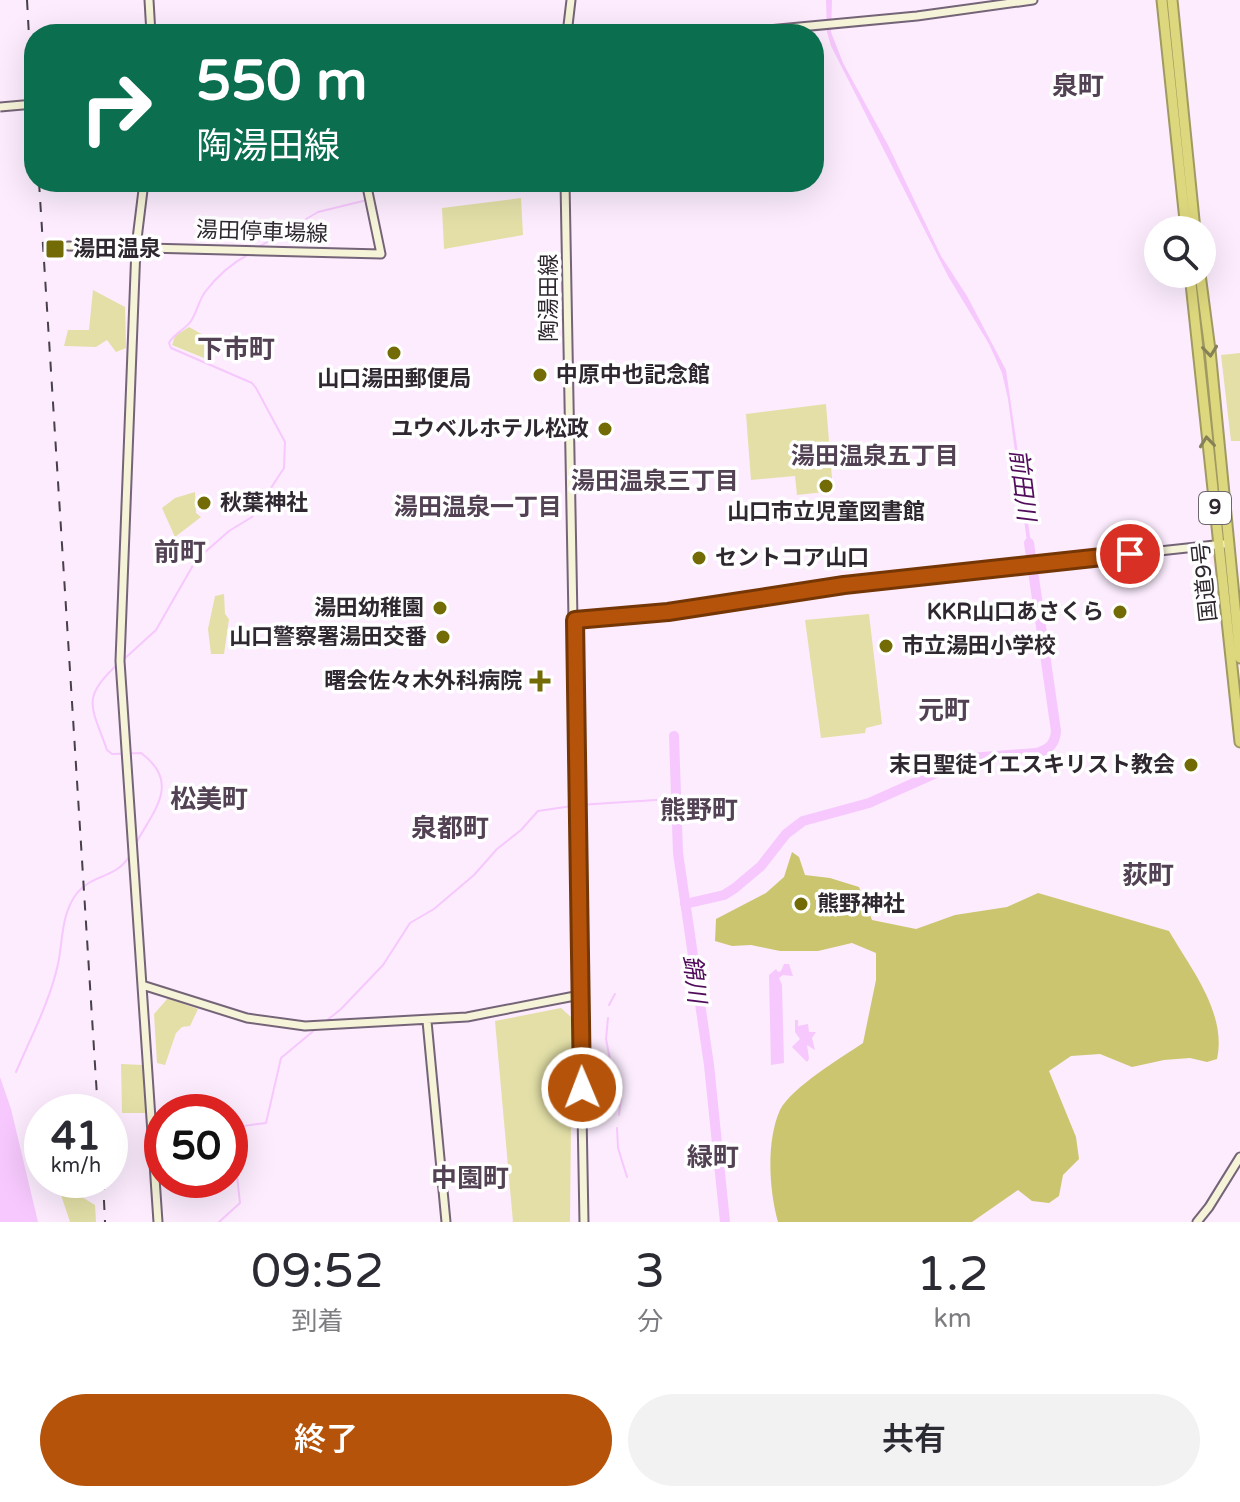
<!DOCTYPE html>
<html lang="ja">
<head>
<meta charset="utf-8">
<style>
	body { margin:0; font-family:"Varela Round","Noto Sans JP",sans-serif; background:#f2f2f3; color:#2b2b33; height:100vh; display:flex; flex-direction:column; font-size:30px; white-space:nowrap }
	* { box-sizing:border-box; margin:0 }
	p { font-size:26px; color:#7c7c81 }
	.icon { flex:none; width:44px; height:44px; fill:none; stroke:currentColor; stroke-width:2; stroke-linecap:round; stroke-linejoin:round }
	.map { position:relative; height:1222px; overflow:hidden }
	.drawer { display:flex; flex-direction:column; background:#fff; flex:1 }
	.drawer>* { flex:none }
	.guide { position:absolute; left:24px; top:24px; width:800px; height:168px; border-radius:32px; box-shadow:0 8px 32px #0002; background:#0b6e4f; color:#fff; overflow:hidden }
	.buttons { position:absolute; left:1144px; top:216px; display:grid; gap:16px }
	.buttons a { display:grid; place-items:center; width:72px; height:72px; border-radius:50%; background:#fff; box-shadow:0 8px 32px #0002; font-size:40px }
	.speed { position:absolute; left:24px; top:1094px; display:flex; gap:16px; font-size:40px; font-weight:700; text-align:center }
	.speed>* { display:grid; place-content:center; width:104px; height:104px; border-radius:50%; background:#fff; box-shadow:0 8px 32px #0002; line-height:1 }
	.speed small { font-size:20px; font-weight:400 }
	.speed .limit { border:12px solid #d22; background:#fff; color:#111 }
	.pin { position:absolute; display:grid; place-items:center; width:68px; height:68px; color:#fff; margin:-34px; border:4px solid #fff; border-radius:50%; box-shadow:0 2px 8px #0007 }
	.me { position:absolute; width:88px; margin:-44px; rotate:359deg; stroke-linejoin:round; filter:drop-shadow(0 0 6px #0008) }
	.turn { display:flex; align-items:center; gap:28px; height:168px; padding:0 40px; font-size:36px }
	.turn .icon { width:104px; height:104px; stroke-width:2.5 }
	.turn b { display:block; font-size:56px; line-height:68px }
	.eta { display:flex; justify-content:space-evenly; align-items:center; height:136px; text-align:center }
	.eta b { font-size:48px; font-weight:600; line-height:56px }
	.button { display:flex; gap:16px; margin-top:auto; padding:16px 40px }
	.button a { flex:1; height:92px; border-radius:48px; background:#b45309; color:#fff; font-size:32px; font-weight:600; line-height:92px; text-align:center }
	.button a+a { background:#f2f2f3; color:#2b2b33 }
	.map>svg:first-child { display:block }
</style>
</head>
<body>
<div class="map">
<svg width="1240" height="1222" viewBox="0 0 1240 1222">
	<rect width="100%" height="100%" fill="#fcecfe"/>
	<path fill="#e3dfa7" d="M 521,198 L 523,235 L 444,249 L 442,208 Z
		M 93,290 L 125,307 L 126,348 L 116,352 L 107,340 L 96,347 L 64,346 L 68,330 L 89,330 Z
		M 189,327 L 207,337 L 204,358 L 172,345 L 175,336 Z
		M 1240,353 L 1240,441 L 1231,441 L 1221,355 Z
		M 826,404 L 833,491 L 797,495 L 795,476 L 751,480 L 746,414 Z
		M 195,492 L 196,513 L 201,517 L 175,537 L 162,508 L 175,498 Z
		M 224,594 L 225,614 L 229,619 L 224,654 L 211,654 L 208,629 L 215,596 Z
		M 869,614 L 882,724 L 866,728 L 865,733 L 821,738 L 805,620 Z
		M 168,998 L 198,1009 L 190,1026 L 182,1027 L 176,1033 L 165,1065 L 157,1063 L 154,1014 Z
		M 561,1008 L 572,1018 L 570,1222 L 513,1222 L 495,1021 Z
		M 121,1064 L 143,1065 L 147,1113 L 122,1113 Z
		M 56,1180 L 66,1180 L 72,1191 L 95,1205 L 96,1222 L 70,1222 Z"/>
	<path fill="#cbc570" d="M 792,852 L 799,857 L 805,875 L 830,878 L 859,887 L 872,920 L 916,929 L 955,915 L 1007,907 L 1038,893 L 1169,931 C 1191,969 1227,1013 1217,1059 L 1207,1062 L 1190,1058 L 1164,1060 L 1132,1067 L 1100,1054 L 1071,1056 L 1049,1071 L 1076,1137 L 1079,1159 L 1063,1175 L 1059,1196 L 1049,1203 L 1032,1201 L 1018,1190 L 972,1222 L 778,1222 C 769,1190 766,1141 780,1110 C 792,1087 841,1058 863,1043 L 876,980 L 876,953 L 852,943 L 818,951 L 780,951 L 751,945 L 732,946 L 715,941 L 716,919 L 766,893 L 784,877 Z"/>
	<path fill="#f6c8fd" d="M 826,0 L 832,0 L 831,32 L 843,63 L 888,145 L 941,256 L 967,296 L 1006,370 L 1033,557 L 1029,557 L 1008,399 L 1002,373 L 989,344 L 948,276 L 831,46 L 827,32 Z
		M 784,964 L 789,964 L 793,976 L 783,975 L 779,978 L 782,985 L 784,1063 L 771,1065 L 769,975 L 776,969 L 778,972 L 781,971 Z
		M 795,1020 L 798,1020 L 798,1026 L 808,1024 L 809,1032 L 816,1032 L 812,1038 L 815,1050 L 807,1045 L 809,1059 L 807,1062 L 792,1047 L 800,1039 L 795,1032 Z
		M 0,1077 L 11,1109 L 38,1222 L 0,1222 Z"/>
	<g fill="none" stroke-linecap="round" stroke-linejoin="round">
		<path stroke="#f6c8fd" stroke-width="2" d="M 383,189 L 414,182
			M 257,248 L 318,212 L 367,200
			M 123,660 L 156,630 L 196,560 L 229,531 L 252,517 L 284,468 L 285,442 L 256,388 L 252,383 L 171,348 L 169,343 C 174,333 185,330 191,321 C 197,312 199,300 205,292 C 217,276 232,263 249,254
			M 118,664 C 80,698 92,707 107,750 L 112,754 L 141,753 C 182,783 153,811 135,845
			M 579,805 L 671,799 L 677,791
			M 609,1005 L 615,994
			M 608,1018 L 606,1039 L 611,1065
			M 325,1022 L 341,1009 L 383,965 L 410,923 L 434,909 L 474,875 L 497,849 L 521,830 L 538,811 L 572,806
			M 16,1072 C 31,1037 50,1001 58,964 C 63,940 61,914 77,893 C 92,874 118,878 130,855
			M 615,1089 L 621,1099 L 619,1115
			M 617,1128 L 618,1148 L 627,1177
			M 219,1222 L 240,1203 L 232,1131 L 236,1127 L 266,1123 L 281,1058 L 317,1028"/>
		<path stroke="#f6c8fd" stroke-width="10" d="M 674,736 L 678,853 L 709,1065 L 725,1222
			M 685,904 L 724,895 L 735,888 L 761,866 L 786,834 L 803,821 L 869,803 L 970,758 L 1036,753 C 1049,750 1055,744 1056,731 L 1029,543"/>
		<defs>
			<path id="secondary" d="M 149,0 L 151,34
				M 567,34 L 571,0
				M 726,34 L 917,16 L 1033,0
				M 144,182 L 136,247 L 120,661 L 158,1222
				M 565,182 L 584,1222
				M 68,246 L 381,254 L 366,182
				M 575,620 L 668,612 L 844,585 L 1224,544
				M 142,985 L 247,1018 L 305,1026 L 467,1017 L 580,995
				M 427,1021 L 446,1222
				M 1197,1222 L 1209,1207 L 1240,1157"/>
			<path id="highway" d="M 1162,0 L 1186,230
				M 1172,0 L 1195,230
				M 1190,274 L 1240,742
				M 1200,274 L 1210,350 L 1240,658"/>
		</defs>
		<use href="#secondary" stroke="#756478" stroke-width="11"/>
		<use href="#highway" stroke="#a09a62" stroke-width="13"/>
		<use href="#secondary" stroke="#f5f3d8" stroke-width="7"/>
		<use href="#highway" stroke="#ddd77d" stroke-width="9"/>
		<path stroke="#484049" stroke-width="2" stroke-dasharray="10 10" stroke-linecap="butt" d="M 27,0 L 34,127
			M 39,182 L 98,1112
			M 103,1180 L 105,1222"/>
		<defs>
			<path id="secondary-bridge" d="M 0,107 L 34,104"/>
		</defs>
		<use href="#secondary-bridge" stroke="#756478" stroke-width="11" stroke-linecap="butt"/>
		<use href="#secondary-bridge" stroke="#f5f3d8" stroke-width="7"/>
	</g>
	<defs><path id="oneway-chevron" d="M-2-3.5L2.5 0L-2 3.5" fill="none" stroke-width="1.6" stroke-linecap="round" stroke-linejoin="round" transform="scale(2)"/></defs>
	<g stroke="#868056">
		<use href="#oneway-chevron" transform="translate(1210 351) rotate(84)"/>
		<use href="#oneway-chevron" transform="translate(1207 442) rotate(-96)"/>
	</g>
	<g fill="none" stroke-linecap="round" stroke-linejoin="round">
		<defs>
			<path id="route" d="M 582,1088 L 575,620 L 668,612 L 844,585 L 1130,554"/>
		</defs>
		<use href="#route" stroke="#753606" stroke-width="20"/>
		<use href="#route" stroke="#b45309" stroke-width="14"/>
	</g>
	<g fill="#726b06" stroke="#fff" stroke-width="3">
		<rect x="45" y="239" width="20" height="20" rx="4"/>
		<circle cx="394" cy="353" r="8"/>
		<circle cx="540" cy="375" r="8"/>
		<circle cx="605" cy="429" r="8"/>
		<circle cx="826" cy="486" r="8"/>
		<circle cx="204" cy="503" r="8"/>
		<circle cx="699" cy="558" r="8"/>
		<circle cx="440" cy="608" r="8"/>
		<circle cx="1120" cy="612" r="8"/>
		<circle cx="443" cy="637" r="8"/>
		<circle cx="886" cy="646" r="8"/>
		<path d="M536 669h8v8h8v8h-8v8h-8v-8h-8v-8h8z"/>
		<circle cx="1191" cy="765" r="8"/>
		<circle cx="801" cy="904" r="8"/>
	</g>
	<g text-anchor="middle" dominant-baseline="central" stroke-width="7" stroke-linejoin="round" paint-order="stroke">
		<rect fill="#fff" stroke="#6d686e" stroke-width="2" x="1199" y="492" width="32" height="32" rx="6"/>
		<g font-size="20" font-weight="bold" fill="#2f2830">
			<text x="1215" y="508">9</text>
		</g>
		<g font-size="22" fill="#2f2830" stroke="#fff">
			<text transform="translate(262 232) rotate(2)">湯田停車場線</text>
			<text transform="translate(549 298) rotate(-90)">陶湯田線</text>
			<text transform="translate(1205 582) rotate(-96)">国道9号</text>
		</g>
		<g font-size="22" font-weight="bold" fill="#2f2830" stroke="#fff" text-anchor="start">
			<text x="73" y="249">湯田温泉</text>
			<text x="556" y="375">中原中也記念館</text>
			<text x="394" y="379" text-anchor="middle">山口湯田郵便局</text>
			<text x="589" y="429" text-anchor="end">ユウベルホテル松政</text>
			<text x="220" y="503">秋葉神社</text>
			<text x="826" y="512" text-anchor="middle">山口市立児童図書館</text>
			<text x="715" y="558">セントコア山口</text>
			<text x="424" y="608" text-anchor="end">湯田幼稚園</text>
			<text x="1104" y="612" text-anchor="end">KKR山口あさくら</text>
			<text x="427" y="637" text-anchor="end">山口警察署湯田交番</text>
			<text x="902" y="646">市立湯田小学校</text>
			<text x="522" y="681" text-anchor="end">曙会佐々木外科病院</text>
			<text x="1175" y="765" text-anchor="end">末日聖徒イエスキリスト教会</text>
			<text x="817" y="904">熊野神社</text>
		</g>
		<g font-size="24" font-weight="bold" fill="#524254" stroke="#fff">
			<text x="875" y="456">湯田温泉五丁目</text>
			<text x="655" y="481">湯田温泉三丁目</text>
			<text x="478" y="507">湯田温泉一丁目</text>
		</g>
		<g font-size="24" font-style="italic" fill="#510c5b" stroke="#fff">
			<text transform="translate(1022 485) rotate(83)">前田川</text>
			<text transform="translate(694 979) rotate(83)">錦川</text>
		</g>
		<g font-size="26" font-weight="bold" fill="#524254" stroke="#fff">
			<text x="1078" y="86">泉町</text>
			<text x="236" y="349">下市町</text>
			<text x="180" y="552">前町</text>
			<text x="944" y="710">元町</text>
			<text x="209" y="799">松美町</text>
			<text x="699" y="810">熊野町</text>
			<text x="450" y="828">泉都町</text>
			<text x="1148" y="875">荻町</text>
			<text x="713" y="1157">緑町</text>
			<text x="470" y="1178">中園町</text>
		</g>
	</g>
</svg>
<div class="buttons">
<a><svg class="icon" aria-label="search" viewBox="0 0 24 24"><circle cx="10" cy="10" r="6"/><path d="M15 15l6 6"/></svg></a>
</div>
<div class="speed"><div>41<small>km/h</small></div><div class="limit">50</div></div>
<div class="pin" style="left:1130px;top:554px;background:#d93025"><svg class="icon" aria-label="arrive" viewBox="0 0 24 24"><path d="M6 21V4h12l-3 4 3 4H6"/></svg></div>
<svg class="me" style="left:582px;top:1088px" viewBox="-20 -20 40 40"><circle r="17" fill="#b45309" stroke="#fff" stroke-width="3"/><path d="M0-11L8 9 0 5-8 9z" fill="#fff"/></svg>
<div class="guide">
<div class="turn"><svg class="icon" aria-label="right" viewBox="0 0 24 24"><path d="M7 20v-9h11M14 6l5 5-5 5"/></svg><div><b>550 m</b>陶湯田線</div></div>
</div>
</div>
<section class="drawer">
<div class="eta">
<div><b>09:52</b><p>到着</p></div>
<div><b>3</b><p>分</p></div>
<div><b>1.2</b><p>km</p></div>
</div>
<div class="button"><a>終了</a><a>共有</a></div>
</section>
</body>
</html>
